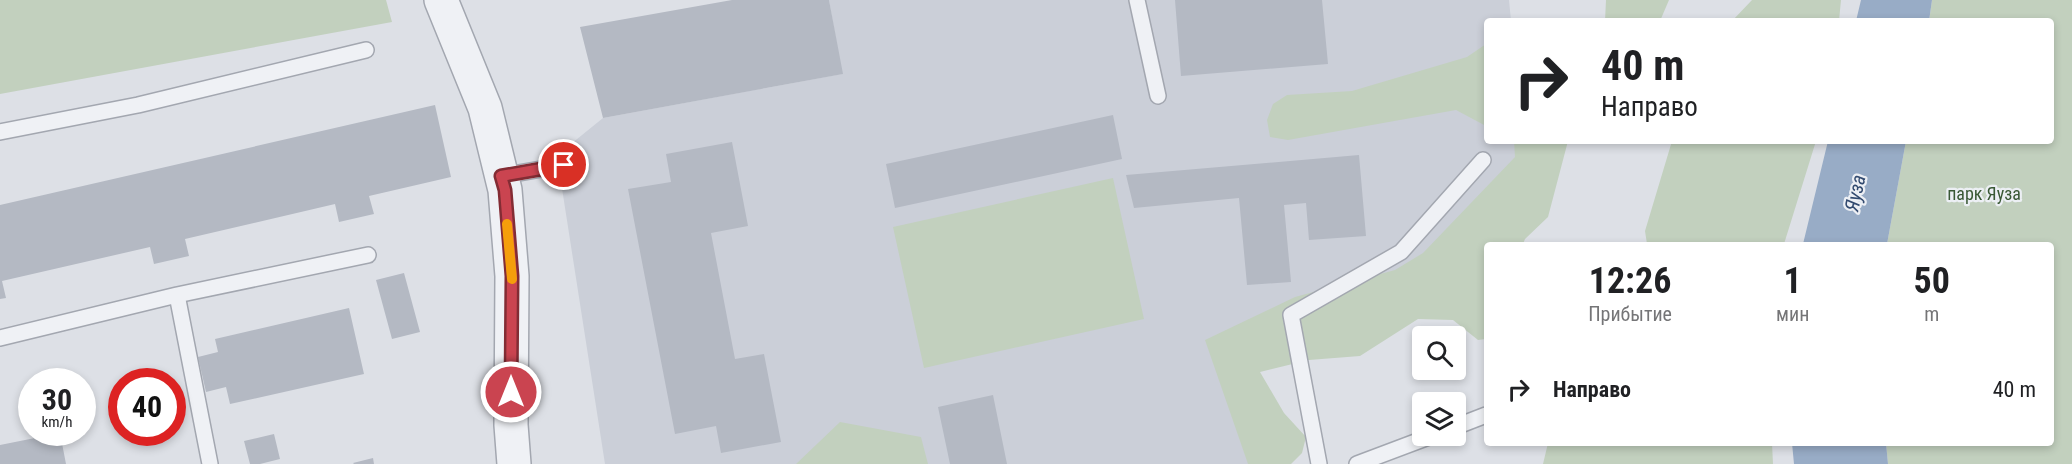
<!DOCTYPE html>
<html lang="ru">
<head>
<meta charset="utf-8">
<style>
	body { margin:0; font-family:"Roboto Condensed",sans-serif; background:#f2f2f2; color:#202124; height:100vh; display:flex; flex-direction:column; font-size:22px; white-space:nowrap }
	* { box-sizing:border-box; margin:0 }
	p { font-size:20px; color:#757577 }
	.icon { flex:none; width:33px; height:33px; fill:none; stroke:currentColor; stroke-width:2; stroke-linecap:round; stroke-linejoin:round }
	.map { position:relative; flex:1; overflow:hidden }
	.drawer { position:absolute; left:1484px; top:242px; width:570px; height:204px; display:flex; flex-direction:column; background:#fff; border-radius:6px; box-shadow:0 3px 9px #0003 }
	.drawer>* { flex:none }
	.hud { position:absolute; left:1484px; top:18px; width:570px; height:126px; border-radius:6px; box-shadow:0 3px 9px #0003; background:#fff; color:#202124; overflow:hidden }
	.controls { position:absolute; left:1412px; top:326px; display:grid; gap:12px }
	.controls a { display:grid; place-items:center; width:54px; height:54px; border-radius:6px; background:#fff; box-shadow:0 3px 9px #0003; font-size:30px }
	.speed { position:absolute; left:18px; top:368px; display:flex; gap:12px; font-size:30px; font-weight:700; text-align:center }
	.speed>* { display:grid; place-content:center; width:78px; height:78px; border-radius:50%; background:#fff; box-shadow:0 3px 9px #0003; line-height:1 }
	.speed small { font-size:15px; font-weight:400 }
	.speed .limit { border:9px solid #d22; background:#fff; color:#111 }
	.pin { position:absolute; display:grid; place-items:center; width:51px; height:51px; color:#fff; margin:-26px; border:3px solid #fff; border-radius:50%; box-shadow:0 2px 6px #0007 }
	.me { position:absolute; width:66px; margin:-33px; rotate:0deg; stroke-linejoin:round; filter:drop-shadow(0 0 4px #0008) }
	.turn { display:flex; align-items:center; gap:21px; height:126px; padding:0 18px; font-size:27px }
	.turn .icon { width:78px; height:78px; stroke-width:2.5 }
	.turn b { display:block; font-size:42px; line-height:51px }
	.eta { display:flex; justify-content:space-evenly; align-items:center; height:102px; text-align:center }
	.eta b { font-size:36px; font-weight:700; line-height:42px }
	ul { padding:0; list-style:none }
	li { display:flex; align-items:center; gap:18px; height:90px; padding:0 18px }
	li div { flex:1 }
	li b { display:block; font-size:22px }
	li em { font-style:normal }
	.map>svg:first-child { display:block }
</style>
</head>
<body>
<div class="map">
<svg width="2072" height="464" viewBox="0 0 2072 464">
	<rect width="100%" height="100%" fill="#dde0e6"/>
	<path fill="#cbcfd8" d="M 829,0 L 1509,0 L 1511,21 L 1486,21 L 1486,141 L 1524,141 L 1528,179 L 1403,316 L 1245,363 L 1264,464 L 605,464 L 561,182 L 566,148 L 603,118 L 842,74 Z"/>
	<path fill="#c2d0be" d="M 0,0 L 386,0 L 392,22 L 0,94 Z
		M 1606,0 L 1669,0 L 1660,21 L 1605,21 Z
		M 1752,0 L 1841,0 L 1839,21 L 1732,21 Z
		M 1932,0 L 2072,0 L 2072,464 L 1888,464 L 1886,443 L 2050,442 L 2050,244 L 1887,244 L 1906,141 L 2050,141 L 2050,21 L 1929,21 Z
		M 1486,44 L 1486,126 L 1456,110 L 1288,140 L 1270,137 L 1267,120 L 1273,104 L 1287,95 L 1352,91 L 1467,57 Z
		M 1514,141 L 1568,141 L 1548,217 L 1525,239 L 1523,244 L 1486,244 L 1486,339 L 1478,340 L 1453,320 L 1418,319 L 1360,356 L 1309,360 L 1260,372 L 1284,413 L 1306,437 L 1302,453 L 1291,464 L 1248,464 L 1205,340 L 1295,297 L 1395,270 L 1423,253 L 1515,157 Z
		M 1672,141 L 1816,141 L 1784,244 L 1647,244 L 1645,231 Z
		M 1113,178 L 1144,319 L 924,368 L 893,227 Z
		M 840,422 L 921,437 L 928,464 L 793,464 L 796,464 Z
		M 1548,443 L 1772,443 L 1773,464 L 1543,464 Z"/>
	<path fill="#98acc6" d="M 1861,0 L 1932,0 L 1929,21 L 1856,21 Z
		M 1828,141 L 1906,141 L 1887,244 L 1803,244 Z
		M 1792,443 L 1886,443 L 1888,464 L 1794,464 Z"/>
	<path fill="#b4b9c3" d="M 732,0 L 829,0 L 843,74 L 603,118 L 580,27 Z
		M 1175,0 L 1322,0 L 1328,64 L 1181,76 Z
		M 435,105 L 451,177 L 369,196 L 374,214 L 339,222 L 335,204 L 185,239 L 189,256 L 154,264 L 150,247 L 2,281 L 6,298 L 0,299 L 0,205 Z
		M 1113,115 L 1122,159 L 895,208 L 886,164 Z
		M 732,142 L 748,226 L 711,233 L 735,359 L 764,354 L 781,442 L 721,453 L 716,426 L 675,434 L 628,189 L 671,182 L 666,154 Z
		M 1359,155 L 1366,236 L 1309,240 L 1306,203 L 1284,205 L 1291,282 L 1247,285 L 1239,198 L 1134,208 L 1126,175 Z
		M 404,273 L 420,332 L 392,339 L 376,280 Z
		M 349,308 L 364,374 L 230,404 L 226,387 L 206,392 L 198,357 L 218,352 L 215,339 Z
		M 993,395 L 1007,464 L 950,464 L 938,407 Z
		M 60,433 L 66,464 L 0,464 L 0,445 Z
		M 274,434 L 280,459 L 260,464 L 250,464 L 244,441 Z
		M 373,458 L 374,464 L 354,464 L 353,463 Z"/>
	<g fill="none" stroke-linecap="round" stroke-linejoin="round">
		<defs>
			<path id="service" d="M 1137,0 L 1158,96
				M 0,132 L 138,105 L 366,50
				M 501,176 L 564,165
				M 177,295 L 210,464
				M 0,338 L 177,295 L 368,255
				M 1455,427 L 1486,415
				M 1319,464 L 1291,315 L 1401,252 L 1483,160
				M 1357,464 L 1434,435"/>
			<path id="tertiary" d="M 441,0 L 485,108 L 505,190 L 512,276 L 511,425 L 514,464"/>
		</defs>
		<use href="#service" stroke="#a3a7b0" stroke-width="18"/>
		<use href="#tertiary" stroke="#a3a7b0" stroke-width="36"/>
		<use href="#service" stroke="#eff1f5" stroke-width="15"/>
		<use href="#tertiary" stroke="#eff1f5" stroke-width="33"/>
	</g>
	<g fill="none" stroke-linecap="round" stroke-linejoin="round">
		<defs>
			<path id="route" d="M 511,392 L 512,276 L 505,190 L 501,176 L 564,165"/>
		</defs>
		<use href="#route" stroke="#832c34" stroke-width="15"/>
		<use href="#route" stroke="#ca4450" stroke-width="10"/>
		<path stroke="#f59e0b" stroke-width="10" d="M 507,224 L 512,279"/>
	</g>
	<g text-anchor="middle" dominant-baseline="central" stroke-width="4.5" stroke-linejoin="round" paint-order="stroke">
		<g font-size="18" fill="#395835" stroke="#eceff4">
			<text x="1984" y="193">парк Яуза</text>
		</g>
		<g font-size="20" font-style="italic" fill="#324a6f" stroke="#eceff4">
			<text transform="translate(1855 193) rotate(-78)">Яуза</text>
		</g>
	</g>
</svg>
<div class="controls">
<a><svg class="icon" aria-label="search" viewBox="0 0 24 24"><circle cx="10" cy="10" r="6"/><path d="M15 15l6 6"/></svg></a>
<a><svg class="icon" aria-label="layers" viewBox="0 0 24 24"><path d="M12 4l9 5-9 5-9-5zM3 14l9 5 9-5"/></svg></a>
</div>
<div class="speed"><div>30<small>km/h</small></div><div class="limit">40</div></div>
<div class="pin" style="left:564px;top:165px;background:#d93025"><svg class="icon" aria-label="arrive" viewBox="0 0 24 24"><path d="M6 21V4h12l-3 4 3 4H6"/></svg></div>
<svg class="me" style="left:511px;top:392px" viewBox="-20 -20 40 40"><circle r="17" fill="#ca4450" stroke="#fff" stroke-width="3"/><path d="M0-11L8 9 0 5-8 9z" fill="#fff"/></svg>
<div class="hud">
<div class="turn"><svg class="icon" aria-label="right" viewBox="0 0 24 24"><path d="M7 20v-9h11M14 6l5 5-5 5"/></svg><div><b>40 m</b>Направо</div></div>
</div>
<section class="drawer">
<div class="eta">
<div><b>12:26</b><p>Прибытие</p></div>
<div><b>1</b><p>мин</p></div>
<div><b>50</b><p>m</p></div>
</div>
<ul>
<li><svg class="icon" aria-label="right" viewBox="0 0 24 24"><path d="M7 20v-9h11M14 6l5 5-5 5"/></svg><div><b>Направо</b></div><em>40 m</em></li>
</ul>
</section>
</div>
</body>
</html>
